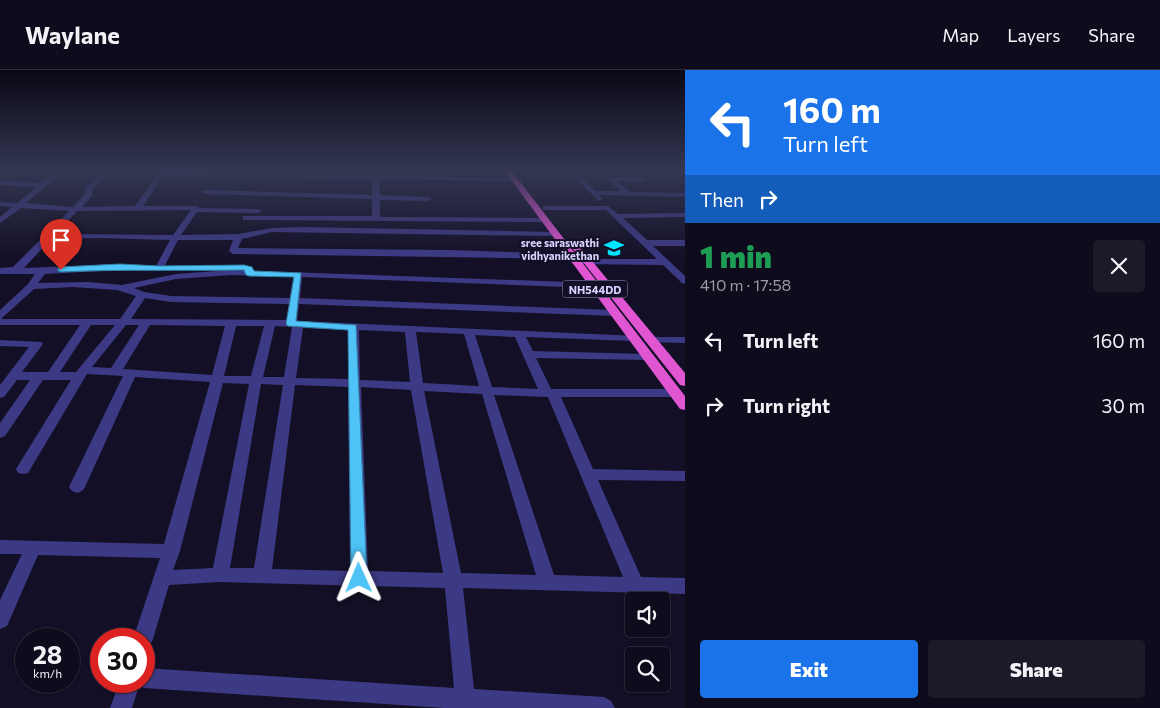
<!DOCTYPE html>
<html lang="en">
<head>
<meta charset="utf-8">
<style>
	body { margin:0; font-family:Commissioner,sans-serif; background:#1c1929; color:#f1f3f6; height:100vh; display:flex; flex-direction:column; font-size:19px; white-space:nowrap }
	* { box-sizing:border-box; margin:0 }
	p { font-size:16px; color:#9b9ba3 }
	.icon { flex:none; width:28px; height:28px; fill:none; stroke:currentColor; stroke-width:2; stroke-linecap:round; stroke-linejoin:round }
	.map { position:relative; flex:1; overflow:hidden }
	.sheet { display:flex; flex-direction:column; background:#0e0b1c; width:475px }
	.sheet>* { flex:none }
	.banner { background:#1a73e8; color:#fff; overflow:hidden }
	.fabs { position:absolute; left:625px; top:522px; display:grid; gap:10px }
	.fabs a { display:grid; place-items:center; width:45px; height:45px; border-radius:5px; background:#0e0b1c; box-shadow:0 1px 4px #0004,0 0 0 1px #2e2b3b; font-size:25px }
	.speed { position:absolute; left:15px; top:558px; display:flex; gap:10px; font-size:25px; font-weight:700; text-align:center }
	.speed>* { display:grid; place-content:center; width:65px; height:65px; border-radius:50%; background:#0e0b1c; box-shadow:0 1px 4px #0004,0 0 0 1px #2e2b3b; line-height:1 }
	.speed small { font-size:12px; font-weight:400 }
	.speed .limit { border:8px solid #d22; background:#fff; color:#111 }
	.pin { position:absolute; display:grid; place-items:center; width:42px; height:42px; color:#fff; margin:-51px -21px; border-radius:50% 50% 50% 0; rotate:-45deg; box-shadow:0 0 5px #0007 }
	.pin .icon { rotate:45deg }
	.me { position:absolute; width:55px; margin:-28px; rotate:359deg; stroke-linejoin:round; filter:drop-shadow(0 0 4px #0008) }
	.turn { display:flex; align-items:center; gap:18px; height:105px; padding:0 15px; font-size:22px }
	.turn .icon { width:65px; height:65px; stroke-width:2.5 }
	.turn b { display:block; font-size:35px; line-height:42px }
	.then { display:flex; align-items:center; height:48px; padding:0 15px; background:#0003; gap:10px; font-size:19px }
	.round { display:grid; place-items:center; flex:none; width:52px; height:52px; border-radius:5px; background:#1c1929 }
	.summary { display:flex; align-items:center; justify-content:space-between; height:85px; padding:0 15px }
	h1 { font-size:30px; font-weight:800; line-height:38px; color:#1e9e55 }
	.action { display:flex; gap:10px; margin-top:auto; padding:10px 15px }
	.action a { flex:1; height:58px; border-radius:5px; background:#1a73e8; color:#fff; font-size:20px; font-weight:800; line-height:58px; text-align:center }
	.action a+a { background:#1c1929; color:#f1f3f6 }
	ul { padding:0; list-style:none }
	li { display:flex; align-items:center; gap:15px; height:65px; padding:0 15px }
	li div { flex:1 }
	li b { display:block; font-size:19px }
	li em { font-style:normal }
	header { display:flex; align-items:center; gap:30px; box-sizing:border-box; height:70px; padding:0 25px; background:#0e0b1c; border-bottom:1px solid #2e2b3b }
	header strong { font-size:24px }
	nav { display:flex; gap:28px; margin-inline-start:auto; font-size:18px }
	main { display:flex; flex:1; min-height:0 }
	.map>svg:first-child { display:block }
</style>
</head>
<body>
<header>
<strong>Waylane</strong>
<nav><a>Map</a><a>Layers</a><a>Share</a></nav>
</header>
<main>
<div class="map">
<svg width="685" height="638" viewBox="0 0 685 638">
	<rect width="100%" height="100%" fill="#130f26"/>
	<g fill="none" stroke-linecap="round" stroke-linejoin="round">
		<path fill="#3d3a85" fill-rule="evenodd" d="M 58,100 L 65,100 L 26,133 L 73,137 L 84,125 L 86,118 L 104,100 L 111,100 L 92,120 L 92,126 L 82,137 L 135,136 L 159,103 L 161,102 L 516,108 L 517,109 L 514,111 L 379,109 L 380,125 L 428,127 L 432,129 L 428,131 L 380,130 L 380,147 L 544,148 L 547,148 L 547,152 L 246,150 L 243,150 L 243,146 L 372,146 L 372,129 L 205,124 L 201,122 L 205,120 L 372,125 L 373,109 L 163,106 L 143,136 L 196,136 L 200,138 L 258,139 L 262,141 L 258,143 L 197,142 L 181,165 L 238,164 L 272,158 L 304,157 L 554,162 L 558,164 L 554,166 L 272,162 L 242,169 L 238,178 L 451,180 L 572,184 L 576,187 L 575,189 L 233,184 L 229,181 L 233,170 L 178,170 L 162,201 L 120,200 L 45,204 L 38,213 L 88,212 L 122,215 L 176,204 L 231,200 L 596,213 L 598,215 L 593,218 L 302,207 L 300,228 L 614,240 L 619,243 L 614,246 L 299,234 L 297,251 L 637,266 L 639,268 L 637,270 L 633,271 L 526,267 L 533,281 L 647,284 L 653,287 L 647,290 L 536,288 L 551,319 L 675,319 L 681,323 L 675,327 L 561,327 L 593,399 L 685,401 L 685,411 L 598,410 L 641,507 L 685,508 L 685,524 L 463,518 L 474,619 L 604,627 L 611,631 L 615,638 L 445,638 L 144,618 L 139,616 L 132,638 L 110,638 L 120,611 L 144,611 L 144,598 L 454,618 L 445,518 L 220,512 L 169,515 L 153,569 L 150,575 L 144,578 L 144,569 L 133,569 L 160,488 L 38,485 L 7,556 L 0,559 L 0,530 L 22,484 L 0,484 L 0,470 L 164,474 L 210,312 L 135,307 L 85,417 L 82,421 L 77,423 L 72,421 L 69,417 L 123,306 L 87,304 L 28,403 L 23,404 L 18,403 L 16,399 L 71,310 L 43,310 L 5,366 L 0,368 L 0,353 L 30,310 L 17,310 L 4,327 L 0,328 L 0,315 L 29,277 L 0,276 L 0,270 L 41,272 L 43,274 L 22,302 L 48,302 L 80,255 L 0,255 L 0,240 L 28,214 L 35,204 L 0,204 L 0,198 L 13,197 L 69,141 L 21,138 L 0,153 L 0,147 L 12,137 L 0,136 L 0,132 L 17,133 L 37,117 L 0,115 L 0,111 L 42,113 ZM 191,140 L 173,165 L 56,164 L 77,141 ZM 102,168 L 170,170 L 156,196 L 120,194 L 24,198 L 51,169 ZM 231,205 L 293,207 L 290,228 L 171,226 L 144,222 L 134,218 L 176,209 ZM 73,217 L 117,220 L 136,226 L 120,249 L 1,249 L 34,219 ZM 145,228 L 171,232 L 289,234 L 286,250 L 131,249 ZM 91,255 L 115,255 L 76,302 L 60,302 ZM 126,255 L 139,255 L 111,298 L 92,297 ZM 150,255 L 225,256 L 212,305 L 123,299 ZM 236,256 L 264,256 L 251,306 L 224,306 ZM 275,256 L 292,257 L 284,307 L 263,307 ZM 303,258 L 348,260 L 348,309 L 296,308 ZM 359,260 L 405,262 L 410,312 L 360,310 ZM 416,262 L 464,264 L 479,316 L 423,313 ZM 475,265 L 515,267 L 538,319 L 492,317 ZM 223,313 L 249,314 L 213,498 L 173,500 L 180,481 ZM 261,314 L 283,315 L 254,498 L 230,498 ZM 295,315 L 348,317 L 350,501 L 272,499 ZM 361,317 L 411,320 L 443,503 L 368,501 ZM 424,321 L 482,324 L 536,505 L 461,503 ZM 494,325 L 548,327 L 623,507 L 554,505 Z
			M 567,100 L 574,100 L 595,121 L 621,121 L 597,100 L 604,100 L 612,107 L 645,108 L 646,109 L 643,111 L 617,111 L 630,122 L 685,123 L 685,127 L 599,125 L 603,129 L 599,131 Z
			M 543,136 L 608,136 L 618,144 L 685,143 L 685,147 L 623,148 L 647,170 L 685,170 L 685,176 L 653,176 L 685,206 L 685,214 L 682,213 L 663,195 L 573,194 L 571,192 L 576,189 L 657,189 L 606,140 L 543,140 Z
			M 650,267 L 685,267 L 685,273 L 646,272 L 644,270 L 646,268 Z"/>
		<path fill="#e055d1" fill-rule="evenodd" d="M 504,100 L 511,100 L 685,326 L 685,340 L 680,339 Z
			M 575,173 L 578,174 L 685,303 L 685,316 L 680,315 L 572,178 L 572,174 Z"/>
	</g>
	<linearGradient id="sky" x2="0" y2="1"><stop stop-color="#0a0815"/><stop offset="0.53" stop-color="#333752"/><stop offset="1" stop-color="#333752" stop-opacity="0"/></linearGradient>
	<rect width="685" height="189" fill="url(#sky)"/>
	<path fill="#4fc3f7" stroke="#337fa1" d="M 120,194 L 159,196 L 244,195 L 252,197 L 254,201 L 301,203 L 296,251 L 356,255 L 367,508 L 365,512 L 359,514 L 353,512 L 351,508 L 348,260 L 288,256 L 286,254 L 294,207 L 249,206 L 246,205 L 244,200 C 183,201 122,199 61,202 L 57,200 L 61,197 Z"/>
	<defs>
		<symbol id="school-bare" viewBox="-9 -9 18 18"><path d="M0-5L7-2L0 1L-7-2ZM-4 1L0 2.5L4 1V4Q0 6-4 4Z" fill="#00e5ff" stroke="#130f26" stroke-width="2.5" paint-order="stroke"/></symbol>
	</defs>
	<g fill-rule="evenodd">
		<use href="#school-bare" x="600" y="164" width="28" height="28"/>
	</g>
	<g text-anchor="middle" dominant-baseline="central" stroke-width="4" stroke-linejoin="round" paint-order="stroke">
		<g font-size="11" font-weight="bold" fill="#d9d4ff" stroke="#130f26" text-anchor="end">
			<text x="599" y="172">sree saraswathi<tspan x="599" dy="13">vidhyanikethan</tspan></text>
		</g>
		<rect fill="#130f26" stroke="#9e99be" stroke-width="1" x="562.5" y="210.5" width="65" height="17" rx="4"/>
		<g font-size="11" font-weight="bold" fill="#d9d4ff">
			<text x="595" y="219">NH544DD</text>
		</g>
	</g>
</svg>
<div class="fabs">
<a><svg class="icon" aria-label="sound" viewBox="0 0 24 24"><path d="M4 9h4l5-4v14l-5-4H4zM17 9q2 3 0 6"/></svg></a>
<a><svg class="icon" aria-label="search" viewBox="0 0 24 24"><circle cx="10" cy="10" r="6"/><path d="M15 15l6 6"/></svg></a>
</div>
<div class="speed"><div>28<small>km/h</small></div><div class="limit">30</div></div>
<div class="pin" style="left:61px;top:200px;background:#d93025"><svg class="icon" aria-label="arrive" viewBox="0 0 24 24"><path d="M6 21V4h12l-3 4 3 4H6"/></svg></div>
<svg class="me" style="left:359px;top:508px" viewBox="-20 -20 40 40"><path d="M0-17L14 15 0 8-14 15z" fill="#4fc3f7" stroke="#fff" stroke-width="4"/></svg>
</div>
<section class="sheet">
<div class="banner">
<div class="turn"><svg class="icon" aria-label="left" viewBox="0 0 24 24"><path d="M17 20v-9H6M10 6l-5 5 5 5"/></svg><div><b>160 m</b>Turn left</div></div>
<div class="then">Then<svg class="icon" aria-label="right" viewBox="0 0 24 24"><path d="M7 20v-9h11M14 6l5 5-5 5"/></svg></div>
</div>
<div class="summary"><div><h1>1 min</h1><p>410 m · 17:58</p></div><a class="round"><svg class="icon" aria-label="close" viewBox="0 0 24 24"><path d="M6 6l12 12M18 6L6 18"/></svg></a></div>
<ul>
<li><svg class="icon" aria-label="left" viewBox="0 0 24 24"><path d="M17 20v-9H6M10 6l-5 5 5 5"/></svg><div><b>Turn left</b></div><em>160 m</em></li>
<li><svg class="icon" aria-label="right" viewBox="0 0 24 24"><path d="M7 20v-9h11M14 6l5 5-5 5"/></svg><div><b>Turn right</b></div><em>30 m</em></li>
</ul>
<div class="action"><a>Exit</a><a>Share</a></div>
</section>
</main>
</body>
</html>
